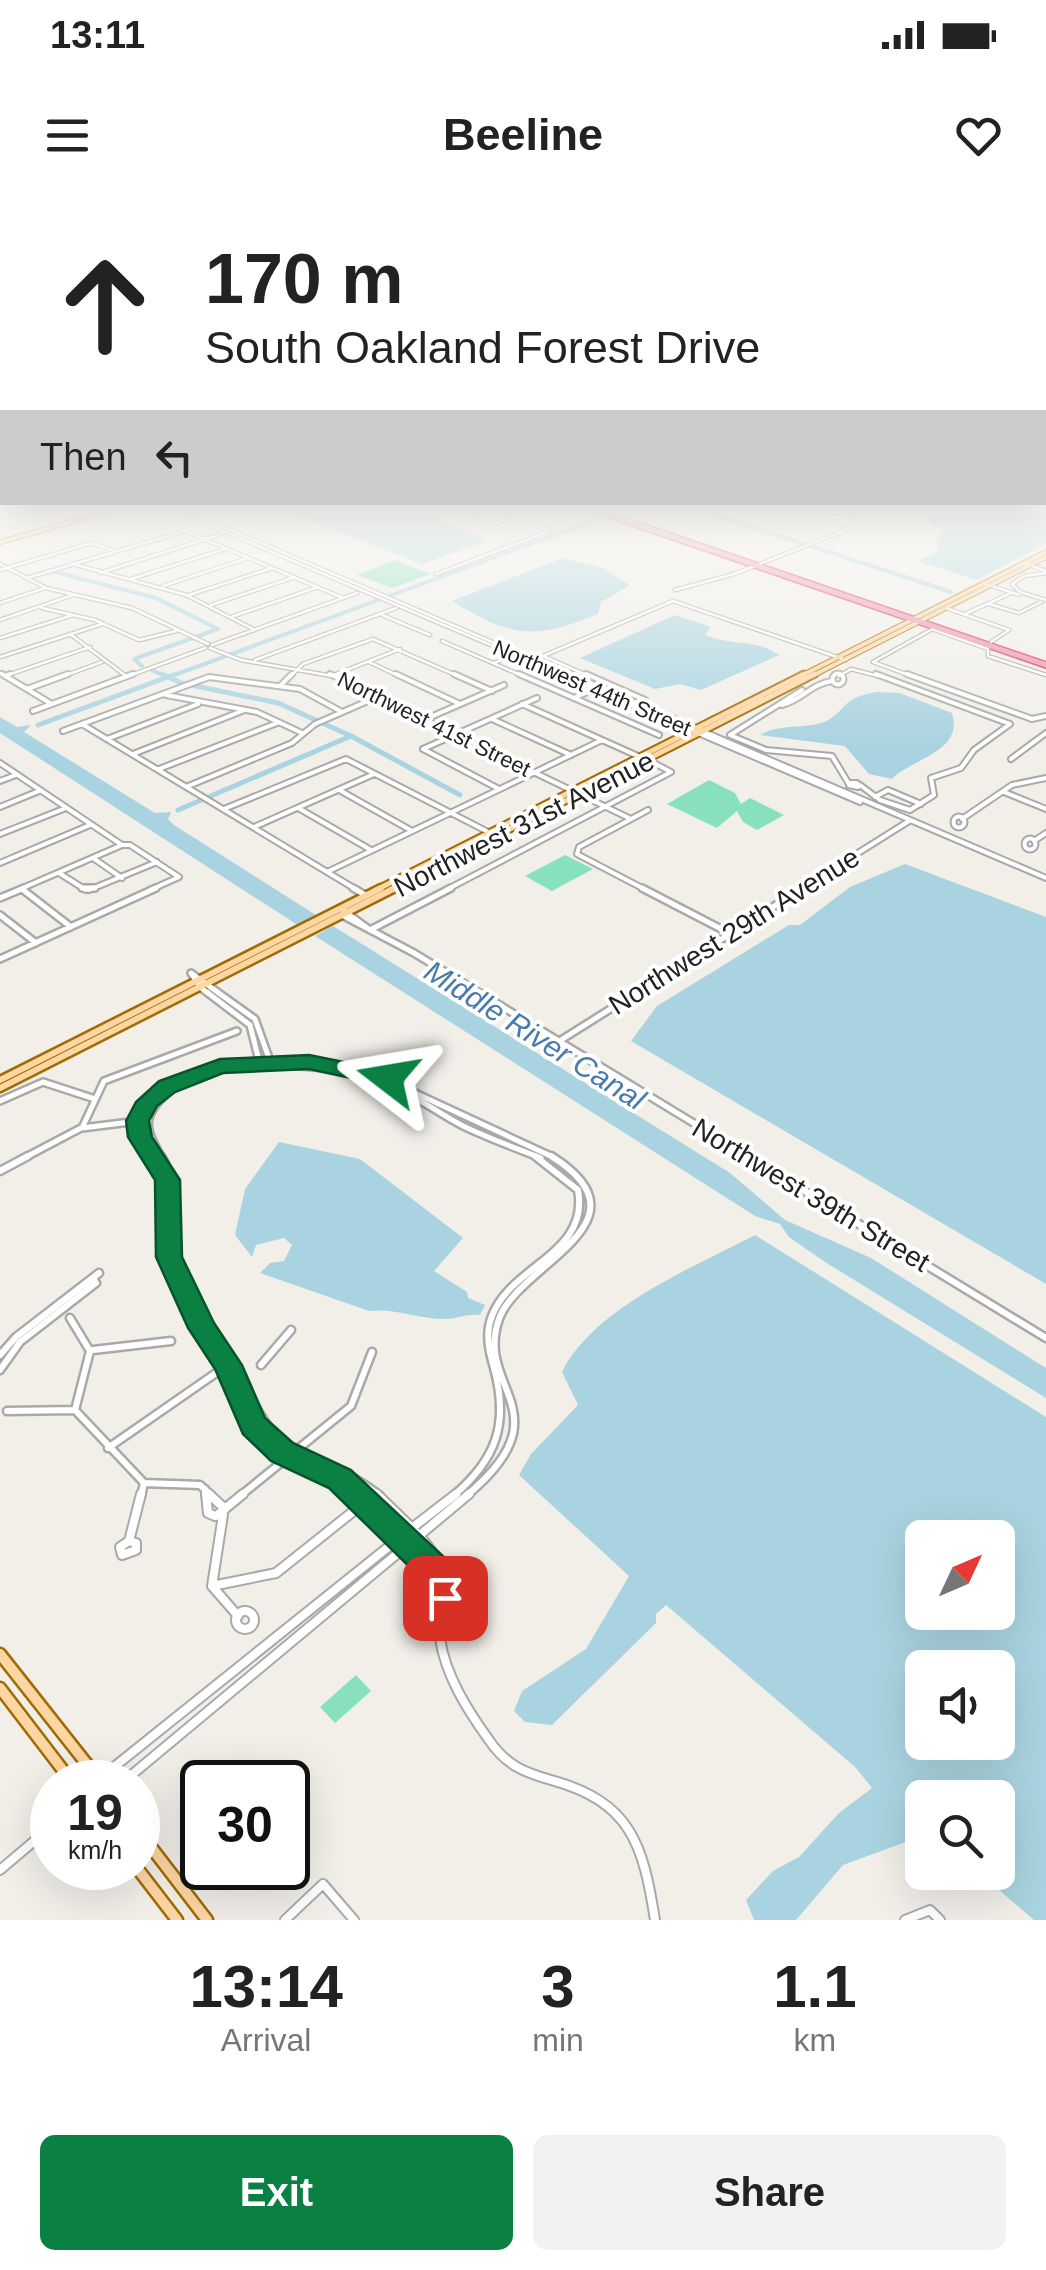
<!DOCTYPE html>
<html lang="en">
<head>
<meta charset="utf-8">
<style>
	body { margin:0; font-family:Arial,sans-serif; background:#f2f2f2; color:#222; height:100vh; display:flex; flex-direction:column; font-size:38px; white-space:nowrap }
	* { box-sizing:border-box; margin:0 }
	p { font-size:32px; color:#767676 }
	.icon { flex:none; width:55px; height:55px; fill:none; stroke:currentColor; stroke-width:2; stroke-linecap:round; stroke-linejoin:round }
	.map { position:relative; height:1720px; overflow:hidden }
	.drawer { display:flex; flex-direction:column; background:#fff; flex:1 }
	.drawer>* { flex:none }
	.guide { position:absolute; left:0px; top:0px; width:1048px; height:305px; box-shadow:0 10px 40px #0002; background:#fff; color:#222; overflow:hidden }
	.needle { width:65px; rotate:46deg }
	.buttons { position:absolute; left:905px; top:1320px; display:grid; gap:20px }
	.buttons a { display:grid; place-items:center; width:110px; height:110px; border-radius:15px; background:#fff; box-shadow:0 10px 40px #0002; font-size:50px }
	.speed { position:absolute; left:30px; top:1560px; display:flex; gap:20px; font-size:50px; font-weight:700; text-align:center }
	.speed>* { display:grid; place-content:center; width:130px; height:130px; border-radius:50%; background:#fff; box-shadow:0 10px 40px #0002; line-height:1 }
	.speed small { font-size:25px; font-weight:400 }
	.speed .limit { border:5px solid #111; border-radius:15px; background:#fff; color:#111 }
	.pin { position:absolute; display:grid; place-items:center; width:85px; height:85px; color:#fff; margin:-42px; border-radius:20px; box-shadow:0 5px 15px #0006 }
	.me { position:absolute; width:110px; margin:-55px; rotate:284deg; stroke-linejoin:round; filter:drop-shadow(0 0 8px #0008) }
	.turn { display:flex; align-items:center; gap:35px; height:210px; padding:0 40px; font-size:45px }
	.turn .icon { width:130px; height:130px; stroke-width:2.5 }
	.turn b { display:block; font-size:70px; line-height:85px }
	.then { display:flex; align-items:center; height:95px; padding:0 40px; background:#0003; gap:20px; font-size:38px }
	.eta { display:flex; justify-content:space-evenly; align-items:center; height:170px; text-align:center }
	.eta b { font-size:60px; font-weight:600; line-height:70px }
	.primary-button { display:flex; gap:20px; margin-top:auto; padding:20px 40px }
	.primary-button a { flex:1; height:115px; border-radius:15px; background:#0b8043; color:#fff; font-size:40px; font-weight:600; line-height:115px; text-align:center }
	.primary-button a+a { background:#f2f2f2; color:#222 }
	.status { display:flex; justify-content:space-between; align-items:center; height:70px; padding:0 50px; background:#fff; direction:ltr }
	.status svg { height:28px; fill:currentColor }
	header { display:flex; justify-content:space-between; align-items:center; height:130px; padding:0 40px; background:#fff; font-size:45px; font-weight:600 }
	.map>svg:first-child { display:block }
</style>
</head>
<body>
<div class="status"><b>13:11</b><svg viewBox="0 0 49 12"><path d="M0 12V9h3v3zM5 12V6h3v6zM10 12V3h3v9zM15 12V0h3v12zM26 1h20v11H26zM47 4h2v5h-2z"/></svg></div>
<header><svg class="icon" aria-label="menu" viewBox="0 0 24 24"><path d="M4 6h16M4 12h16M4 18h16"/></svg>Beeline<svg class="icon" aria-label="heart" viewBox="0 0 24 24"><path d="M12 20l-8-8c-3-5 5-10 8-4 3-6 11-1 8 4z"/></svg></header>
<div class="map">
<svg width="1046" height="1720" viewBox="0 0 1046 1720">
	<rect width="100%" height="100%" fill="#f2efe9"/>
	<path fill="#87e1be" d="M 395,360 L 431,374 L 392,388 L 357,375 Z
		M 709,580 L 735,593 L 741,604 L 750,598 L 784,615 L 757,630 L 743,622 L 737,611 L 717,628 L 667,604 Z
		M 565,655 L 593,669 L 552,691 L 525,676 Z
		M 356,1475 L 371,1491 L 335,1523 L 320,1507 Z"/>
	<path fill="#a9d3e0" fill-rule="evenodd" d="M 313,306 L 394,306 L 422,311 L 486,341 L 422,364 L 295,315 Z
		M 926,306 L 1046,306 L 1046,344 L 976,380 L 917,361 L 940,351 L 935,341 L 945,331 L 928,322 Z
		M 563,358 L 603,368 L 630,385 L 601,402 L 598,414 C 535,440 512,438 452,401 Z
		M 675,415 L 711,427 L 705,435 C 735,447 755,438 779,455 L 701,490 L 680,484 L 655,489 L 580,458 Z
		M 876,492 L 900,493 L 952,513 C 964,552 912,558 892,579 L 869,574 L 845,546 L 760,535 C 781,522 811,531 830,519 C 851,504 843,498 876,492 Z
		M 0,517 L 17,527 L 31,525 L 24,532 L 155,613 L 171,612 L 168,619 L 174,625 L 316,715 L 297,725 L 293,722 L 0,533 Z
		M 905,664 L 1046,717 L 1046,1084 L 631,841 L 657,806 L 789,725 L 800,725 L 850,687 Z
		M 333,726 L 730,973 L 785,1020 L 871,1058 L 1046,1168 L 1046,1198 L 825,1062 L 789,1037 L 780,1024 L 755,1016 L 315,736 Z
		M 279,942 L 360,959 L 463,1038 L 434,1071 L 467,1092 L 468,1098 L 485,1105 L 480,1115 C 465,1113 455,1120 441,1119 C 416,1118 394,1108 369,1111 L 260,1073 L 270,1063 L 284,1061 L 292,1045 L 284,1038 L 256,1045 L 252,1057 L 235,1035 L 245,989 Z
		M 755,1035 L 1046,1217 L 1046,1720 L 1034,1720 L 979,1673 L 998,1672 L 998,1598 L 922,1598 L 922,1636 L 843,1665 L 796,1720 L 754,1720 L 746,1700 L 773,1671 L 799,1657 L 839,1613 L 872,1588 L 855,1567 L 666,1405 L 656,1414 L 656,1423 L 552,1525 L 525,1522 L 514,1511 L 522,1491 L 586,1449 L 629,1376 L 519,1275 L 531,1254 L 578,1205 L 562,1172 C 593,1108 694,1067 755,1035 ZM 922,1338 L 998,1338 L 998,1412 L 922,1412 ZM 922,1468 L 998,1468 L 998,1542 L 922,1542 Z"/>
	<g fill="none" stroke-linecap="round" stroke-linejoin="round">
		<path stroke="#a9d3e0" stroke-width="4" d="M 688,306 L 951,392
			M 619,311 L 635,306
			M 55,372 L 156,398 L 218,429 L 134,459 L 142,466
			M 152,470 L 167,477
			M 169,477 L 604,317"/>
		<path stroke="#a9d3e0" stroke-width="5" d="M 162,474 L 181,483 L 278,503 L 351,536 L 178,610
			M 38,525 L 176,474
			M 351,536 L 460,595"/>
		<defs>
			<path id="minor-far4" d="M 164,306 L 566,477
				M 174,306 L 574,477
				M 799,306 L 854,316
				M 0,309 L 12,306
				M 471,313 L 503,325 L 494,328 L 463,315 L 483,308
				M 1024,363 L 1046,371
				M 0,364 L 46,388 L 132,408 L 208,444
				M 73,364 L 186,395 L 255,430
				M 0,370 L 91,343 L 112,350
				M 100,373 L 221,334
				M 1046,373 L 1024,376 L 1012,384 L 1020,392 L 1046,400
				M 436,374 L 550,331 L 483,306
				M 27,378 L 185,331 L 343,398
				M 131,379 L 225,349
				M 986,384 L 1019,395
				M 163,386 L 248,358
				M 675,390 L 734,374 L 846,330 L 854,324 L 854,306
				M 189,395 L 272,368
				M 0,403 L 45,388
				M 989,404 L 1019,413 L 1041,402
				M 211,405 L 295,377
				M 42,408 L 95,420 L 139,440 L 176,431
				M 946,408 L 1009,430 L 991,442
				M 965,414 L 1009,394
				M 382,415 L 430,435
				M 231,417 L 318,387
				M 0,420 L 73,395
				M 932,429 L 988,449 L 988,456 L 1046,475
				M 70,434 L 126,476
				M 0,438 L 73,415
				M 442,441 L 525,477
				M 212,445 L 357,393
				M 210,448 L 241,460 L 338,477
				M 0,457 L 102,424
				M 255,460 L 396,408
				M 369,462 L 401,477
				M 494,463 L 515,455
				M 0,473 L 6,477
				M 334,475 L 400,449
				M 5,476 L 90,447
				M 839,476 L 851,469 L 882,477
				M 61,477 L 102,462
				M 126,477 L 205,448
				M 290,477 L 303,464 L 373,439 L 460,477
				M 591,477 L 543,456 L 673,401 L 846,460
				M 914,477 L 873,462 L 936,427"/>
			<path id="minor-far3" d="M832.5 479a5.5 5.5 0 1 1 11 0a5.5 5.5 0 1 1-11 0Z
				M 2,474 L 50,503
				M 330,474 L 631,619
				M 396,474 L 460,504
				M 454,474 L 492,491
				M 519,474 L 659,535
				M 560,474 L 860,602
				M 569,474 L 1046,678
				M 586,474 L 645,500
				M 907,474 L 1032,519 L 1046,516
				M 5,476 L 10,474
				M 280,486 L 292,474
				M 27,489 L 68,474
				M 802,490 L 730,535 L 766,550 L 832,556 L 849,584
				M 166,495 L 257,512 L 302,533
				M 574,498 L 594,489
				M 522,504 L 640,557
				M 782,505 C 802,500 811,484 832,481
				M 33,511 L 133,474
				M 426,519 L 504,485
				M 492,519 L 571,555
				M 82,524 L 357,690
				M 63,531 L 209,477 L 300,489 L 342,512
				M 107,539 L 198,504
				M 423,549 L 537,498
				M 423,549 L 499,589
				M 133,554 L 242,511
				M 1011,559 L 1046,533
				M 0,563 L 122,645 L 130,645 L 179,677 L 150,690
				M 159,569 L 277,523
				M 0,581 L 16,575
				M 851,583 L 857,583 L 858,587 L 849,585 Z
				M 860,585 L 880,600 L 910,610 L 934,595 L 931,578 L 961,568 L 974,550 L 1010,524 L 876,474
				M 186,587 L 292,543 L 315,524 L 377,497
				M 341,591 L 412,631
				M 1004,592 L 1046,609
				M 875,597 L 888,590 L 921,604
				M 0,607 L 39,591
				M 224,609 L 346,559 L 492,634
				M 300,609 L 371,650
				M953.5 622a5.5 5.5 0 1 1 11 0a5.5 5.5 0 1 1-11 0Z
				M 962,619 L 1012,585 L 1046,578
				M 254,627 L 374,574
				M 0,634 L 66,608
				M1024.5 644a5.5 5.5 0 1 1 11 0a5.5 5.5 0 1 1-11 0Z
				M 1034,641 L 1046,633
				M 93,658 L 122,678
				M 0,663 L 90,625
				M 327,672 L 602,540
				M 59,673 L 86,690
				M 18,690 L 122,645
				M 89,690 L 157,662
				M 446,690 L 671,572 L 650,561
				M 646,690 L 577,654 L 579,647 L 648,610
				M 799,690 L 909,621"/>
			<path id="minor-far2" d="M 82,688 L 95,688
				M 353,688 L 367,696
				M 642,688 L 729,733
				M 22,689 L 71,727
				M 0,698 L 24,688
				M 344,711 L 370,730
				M 0,715 L 36,743
				M 342,715 L 414,753 L 751,958
				M 370,730 L 451,688
				M 0,759 L 156,688
				M 561,840 L 803,688
				M 259,861 L 250,825 L 200,787 L 191,773 L 255,819 L 270,861
				M 245,864 L 302,861 L 374,874 L 555,958
				M 0,901 L 43,882 L 92,898
				M 138,921 L 82,928 L 104,881 L 237,831
				M 24,958 L 81,928
				M 153,958 C 122,909 153,896 195,873
				M 162,958 C 146,930 140,918 167,893 C 211,853 331,862 382,882 C 411,892 436,912 463,926 C 488,938 515,948 541,958"/>
			<path id="minor-far1" d="M 152,956 L 167,980 L 169,1057 L 254,1226 L 282,1252 L 340,1279 L 358,1296
				M 161,956 C 182,993 167,1015 175,1053 C 179,1074 264,1229 279,1240 C 311,1263 349,1270 380,1296
				M 747,956 L 1046,1138
				M 0,971 L 28,956
				M 70,1118 L 90,1151 L 75,1210
				M 93,1150 L 171,1141
				M 0,1155 L 16,1137 L 99,1073
				M 261,1165 L 291,1130
				M 0,1170 L 20,1142 L 96,1083 L 93,1078
				M 7,1211 L 75,1210 L 144,1283
				M 108,1248 L 229,1164
				M 144,1283 L 200,1285 L 212,1296
				M 205,1289 L 206,1296
				M 141,1296 L 144,1283
				M 240,1296 L 351,1206 L 372,1152
				M 453,1296 C 497,1259 509,1223 494,1168 C 489,1151 485,1133 492,1116 C 511,1065 590,1054 578,990 L 535,956
				M 466,1296 C 567,1212 474,1189 499,1119 C 518,1064 657,1022 551,956"/>
			<path id="minor" d="M 206,1294 L 208,1313 L 215,1316
				M 209,1294 L 225,1309
				M 355,1294 L 435,1370 L 445,1395
				M 377,1294 L 412,1328
				M 223,1315 L 212,1386 L 238,1416
				M 216,1316 L 243,1294
				M 412,1328 C 464,1382 432,1380 440,1438 C 445,1475 468,1511 489,1540 C 506,1565 523,1572 551,1580 C 631,1602 643,1644 655,1720
				M 412,1328 L 456,1294
				M 129,1341 L 136,1343 L 136,1350 L 122,1355 L 120,1347 Z
				M 129,1341 L 141,1294
				M 212,1386 L 276,1373 L 365,1302
				M236 1420a9 9 0 1 1 18 0a9 9 0 1 1-18 0Z
				M 99,1579 L 412,1328
				M 123,1582 L 469,1294
				M 0,1670 L 52,1626
				M 285,1720 L 323,1684 L 354,1720
				M 905,1720 L 930,1710 L 940,1720"/>
			<path id="major-far3" d="M 0,342 L 126,306
				M 799,477 L 1046,352
				M 810,477 L 1046,357"/>
			<path id="major-far2" d="M 376,690 L 804,474
				M 390,690 L 815,474"/>
			<path id="major-far1" d="M 0,880 L 381,688
				M 0,888 L 395,688"/>
			<path id="major" d="M 0,1454 L 101,1582
				M 0,1488 L 72,1582
				M 138,1630 L 207,1720
				M 137,1668 L 177,1720"/>
			<path id="highway" d="M 583,306 L 1046,465"/>
		</defs>
		<use href="#minor-far4" stroke="#a9a9a9" stroke-width="5"/>
		<use href="#minor-far3" stroke="#a9a9a9" stroke-width="8"/>
		<use href="#minor-far2" stroke="#a9a9a9" stroke-width="10"/>
		<use href="#minor-far1" stroke="#a9a9a9" stroke-width="11"/>
		<use href="#minor" stroke="#a9a9a9" stroke-width="12"/>
		<use href="#major-far3" stroke="#a06b00" stroke-width="6"/>
		<use href="#major-far2" stroke="#a06b00" stroke-width="9"/>
		<use href="#major-far1" stroke="#a06b00" stroke-width="11"/>
		<use href="#major" stroke="#a06b00" stroke-width="15"/>
		<use href="#highway" stroke="#de2866" stroke-width="8"/>
		<use href="#minor-far4" stroke="#fff" stroke-width="2.5"/>
		<use href="#minor-far3" stroke="#fff" stroke-width="4"/>
		<use href="#minor-far2" stroke="#fff" stroke-width="5"/>
		<use href="#minor-far1" stroke="#fff" stroke-width="6"/>
		<use href="#minor" stroke="#fff" stroke-width="8"/>
		<use href="#major-far3" stroke="#fdd6a3" stroke-width="4"/>
		<use href="#major-far2" stroke="#fdd6a3" stroke-width="5"/>
		<use href="#major-far1" stroke="#fdd6a3" stroke-width="6"/>
		<use href="#major" stroke="#fdd6a3" stroke-width="10"/>
		<use href="#highway" stroke="#e991a1" stroke-width="5"/>
	</g>
	<linearGradient id="sky" x2="0" y2="1"><stop stop-color="#8fc0e5"/><stop offset="0.56" stop-color="#f9f8f5"/><stop offset="1" stop-color="#f9f8f5" stop-opacity="0"/></linearGradient>
	<rect width="1046" height="547" fill="url(#sky)"/>
	<path fill="#0b8043" stroke="#07532c" stroke-width="2.5" d="M 309,855 L 388,871 L 400,878 L 388,886 L 309,869 L 223,873 L 175,892 L 157,906 L 149,921 L 152,937 L 180,980 L 182,1057 L 214,1123 L 242,1165 L 265,1218 L 293,1243 L 351,1270 L 447,1360 L 461,1398 L 457,1409 L 445,1413 L 433,1409 L 422,1379 L 329,1288 L 271,1261 L 243,1234 L 215,1169 L 188,1128 L 156,1057 L 155,980 L 128,937 L 126,921 L 136,902 L 159,881 L 220,859 Z"/>
	<g text-anchor="middle" dominant-baseline="central" stroke-width="8" stroke-linejoin="round" paint-order="stroke">
		<g font-size="22" fill="#222" stroke="#fff">
			<text transform="translate(592 488) rotate(23)">Northwest 44th Street</text>
			<text transform="translate(434 524) rotate(26)">Northwest 41st Street</text>
		</g>
		<g font-size="28" fill="#222" stroke="#fff">
			<text transform="translate(524 624) rotate(-27)">Northwest 31st Avenue</text>
			<text transform="translate(734 731) rotate(-32)">Northwest 29th Avenue</text>
			<text transform="translate(811 995) rotate(31)">Northwest 39th Street</text>
		</g>
		<g font-size="30" font-style="italic" fill="#497aac" stroke="#fff">
			<text transform="translate(535 835) rotate(32)">Middle River Canal</text>
		</g>
	</g>
</svg>
<div class="buttons">
<a><svg class="needle" viewBox="-14 -14 28 28"><path d="M0-13l5 13h-10z" fill="#e53935"/><path d="M0 13l5-13h-10z" fill="#767676"/></svg></a>
<a><svg class="icon" aria-label="sound" viewBox="0 0 24 24"><path d="M4 9h4l5-4v14l-5-4H4zM17 9q2 3 0 6"/></svg></a>
<a><svg class="icon" aria-label="search" viewBox="0 0 24 24"><circle cx="10" cy="10" r="6"/><path d="M15 15l6 6"/></svg></a>
</div>
<div class="speed"><div>19<small>km/h</small></div><div class="limit">30</div></div>
<div class="pin" style="left:445px;top:1398px;background:#d93025"><svg class="icon" aria-label="arrive" viewBox="0 0 24 24"><path d="M6 21V4h12l-3 4 3 4H6"/></svg></div>
<svg class="me" style="left:388px;top:878px" viewBox="-20 -20 40 40"><path d="M0-17L14 15 0 8-14 15z" fill="#0b8043" stroke="#fff" stroke-width="4"/></svg>
<div class="guide">
<div class="turn"><svg class="icon" aria-label="ahead" viewBox="0 0 24 24"><path d="M12 20V5M6 11l6-6 6 6"/></svg><div><b>170 m</b>South Oakland Forest Drive</div></div>
<div class="then">Then<svg class="icon" aria-label="left" viewBox="0 0 24 24"><path d="M17 20v-9H6M10 6l-5 5 5 5"/></svg></div>
</div>
</div>
<section class="drawer">
<div class="eta">
<div><b>13:14</b><p>Arrival</p></div>
<div><b>3</b><p>min</p></div>
<div><b>1.1</b><p>km</p></div>
</div>
<div class="primary-button"><a>Exit</a><a>Share</a></div>
</section>
</body>
</html>
